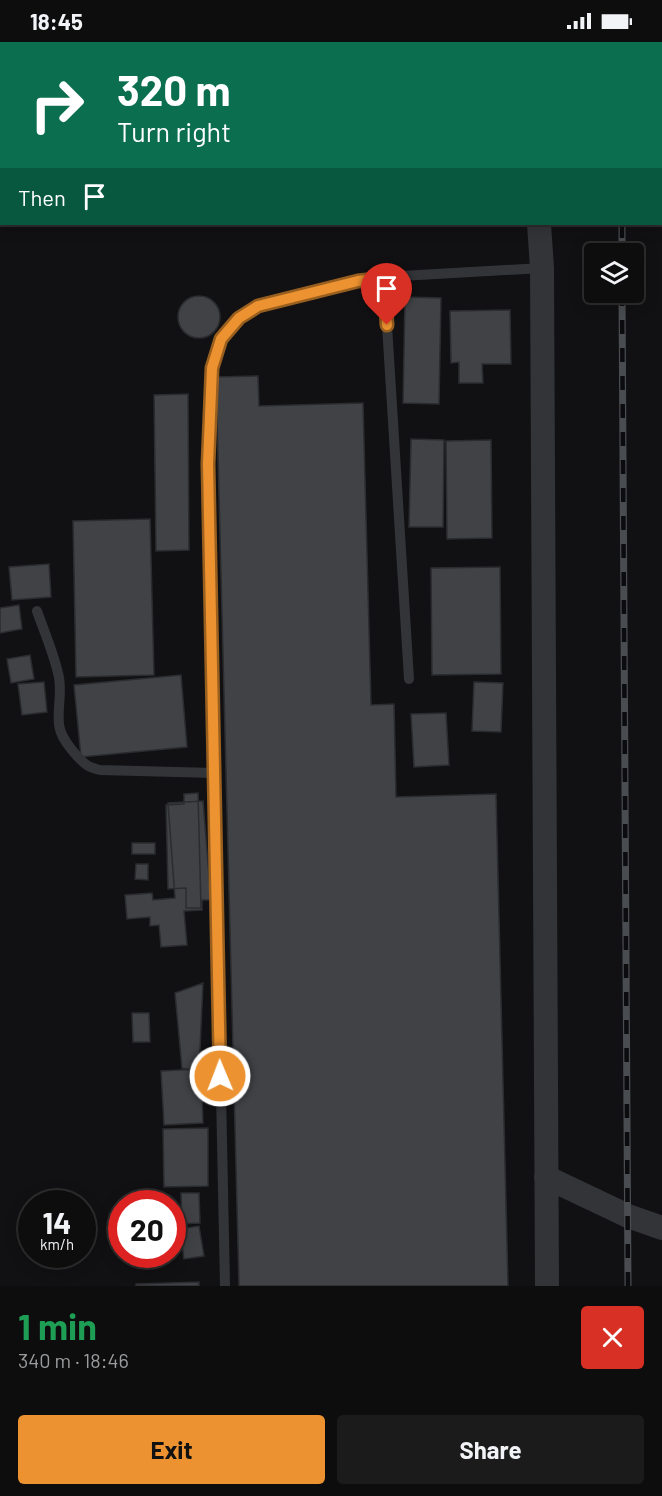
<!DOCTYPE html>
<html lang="en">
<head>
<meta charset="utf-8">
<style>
	body { margin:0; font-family:Barlow,sans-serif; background:#1b1b1c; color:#f1f3f6; height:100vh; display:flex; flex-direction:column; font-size:22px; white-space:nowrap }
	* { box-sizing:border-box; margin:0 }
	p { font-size:20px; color:#9a9c9e }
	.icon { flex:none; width:33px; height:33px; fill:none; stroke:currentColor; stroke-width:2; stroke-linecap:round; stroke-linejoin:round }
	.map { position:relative; height:1244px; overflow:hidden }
	.sheet { display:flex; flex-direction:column; background:#0d0d0e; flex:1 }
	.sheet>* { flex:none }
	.top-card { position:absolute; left:0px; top:0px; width:663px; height:183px; box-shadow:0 3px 15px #0003,0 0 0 2px #2d2d2e; background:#0b6e4f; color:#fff; overflow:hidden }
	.controls { position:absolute; left:584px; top:201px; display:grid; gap:12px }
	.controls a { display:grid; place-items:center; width:60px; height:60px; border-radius:6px; background:#0d0d0e; box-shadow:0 3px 15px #0003,0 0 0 2px #2d2d2e; font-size:30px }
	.speed { position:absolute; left:18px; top:1148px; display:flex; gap:12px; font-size:30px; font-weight:700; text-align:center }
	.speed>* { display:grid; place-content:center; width:78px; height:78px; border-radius:50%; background:#0d0d0e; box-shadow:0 3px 15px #0003,0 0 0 2px #2d2d2e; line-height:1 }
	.speed small { font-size:15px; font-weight:400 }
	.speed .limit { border:9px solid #d22; background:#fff; color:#111 }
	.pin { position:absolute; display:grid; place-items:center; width:51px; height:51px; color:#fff; margin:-62px -26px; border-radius:50% 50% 50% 0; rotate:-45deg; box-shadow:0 0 6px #0007 }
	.pin .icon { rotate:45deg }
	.me { position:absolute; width:66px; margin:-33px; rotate:359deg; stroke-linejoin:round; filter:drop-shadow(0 0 4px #0008) }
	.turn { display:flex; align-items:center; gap:21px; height:126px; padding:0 18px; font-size:27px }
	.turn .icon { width:78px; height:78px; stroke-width:2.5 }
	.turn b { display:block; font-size:42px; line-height:51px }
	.then { display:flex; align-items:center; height:57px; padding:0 18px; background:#0003; gap:12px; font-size:22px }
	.round { display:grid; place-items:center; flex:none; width:63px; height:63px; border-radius:6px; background:#1b1b1c }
	.head { display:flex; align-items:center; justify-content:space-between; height:102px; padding:0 18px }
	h1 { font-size:36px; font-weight:700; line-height:45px; color:#1e9e55 }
	.button { display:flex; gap:12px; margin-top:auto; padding:12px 18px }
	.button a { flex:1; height:69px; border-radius:6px; background:#ec9230; color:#111; font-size:24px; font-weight:700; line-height:69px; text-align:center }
	.button a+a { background:#1b1b1c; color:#f1f3f6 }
	.status { display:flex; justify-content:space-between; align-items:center; height:42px; padding:0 30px; background:#0d0d0e; direction:ltr }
	.status svg { height:16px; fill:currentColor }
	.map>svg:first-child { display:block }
</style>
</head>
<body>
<div class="status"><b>18:45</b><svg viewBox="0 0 49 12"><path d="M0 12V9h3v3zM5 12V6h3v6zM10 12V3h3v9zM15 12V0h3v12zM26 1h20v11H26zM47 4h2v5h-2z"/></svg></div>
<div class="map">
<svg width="662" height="1244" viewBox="0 0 662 1244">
	<rect width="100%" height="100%" fill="#111113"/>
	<path fill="#404246" stroke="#2b2c2f" stroke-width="1.5" d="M178 275a21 21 0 1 1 42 0a21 21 0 1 1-42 0Z
		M 405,255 L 441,256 L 439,362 L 403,361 Z
		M 510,268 L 511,322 L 482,322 L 483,341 L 459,341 L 459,320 L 451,321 L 450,269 Z
		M 258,334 L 259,364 L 363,361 L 371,663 L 394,662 L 396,755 L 496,752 L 508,1244 L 239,1244 L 216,335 Z
		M 188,352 L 189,508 L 156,509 L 154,353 Z
		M 411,397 L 444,398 L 443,485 L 409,485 Z
		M 491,398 L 492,496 L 447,497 L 446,399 Z
		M 150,477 L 154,633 L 76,635 L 73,479 Z
		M 49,522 L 51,555 L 12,558 L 9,525 Z
		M 500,525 L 501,632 L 432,633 L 431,526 Z
		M 19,563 L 22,587 L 0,591 L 0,566 Z
		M 30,613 L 34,637 L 11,641 L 7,617 Z
		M 181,633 L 187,705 L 81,715 L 74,643 Z
		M 44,640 L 47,670 L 22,673 L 18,642 Z
		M 474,640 L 503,641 L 501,690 L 472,689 Z
		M 446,671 L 449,723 L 414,725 L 411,672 Z
		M 198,751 L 201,866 L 186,866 L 186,846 L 168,847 L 166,763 L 184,762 L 184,752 Z
		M 203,759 L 211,858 L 202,858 L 202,868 L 184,869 L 187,903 L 161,905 L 159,883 L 150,884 L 150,875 L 127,877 L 125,853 L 152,851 L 153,858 L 175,856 L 168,761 Z
		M 132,801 L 155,801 L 155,812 L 132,812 Z
		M 136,822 L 148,822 L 148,838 L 135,837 Z
		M 203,941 L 199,1029 L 182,1026 L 175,951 Z
		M 132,971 L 149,971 L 150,1000 L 133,1000 Z
		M 201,1027 L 203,1081 L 164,1083 L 161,1029 Z
		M 208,1086 L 208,1144 L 164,1145 L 163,1087 Z
		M 181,1151 L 199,1151 L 200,1181 L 182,1182 Z
		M 199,1184 L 204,1214 L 184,1217 L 180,1187 Z
		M 199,1240 L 199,1244 L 136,1244 L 136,1242 Z"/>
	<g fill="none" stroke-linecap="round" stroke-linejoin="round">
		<path stroke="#323438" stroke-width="10" d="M 384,235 L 409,637
			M 37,569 C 44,589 53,610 58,631 C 63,649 57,664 59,682 C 60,694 69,705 77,714 C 86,723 87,725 100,728 L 214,731
			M 225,1244 L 208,422 L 212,326 L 221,297 L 239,276 L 258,264 L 358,239 L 384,235 L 542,226"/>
		<path stroke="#323438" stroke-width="24" d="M 525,0 L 525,2
			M 158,2 L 159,0
			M 0,151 L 2,150
			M 539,182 L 542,226 L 547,1244
			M 546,1135 L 628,1174 L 662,1186"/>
		<defs>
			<path id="rail" d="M 620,0 L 620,2
				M 622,182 L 622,212
				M 622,250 L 628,1244"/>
		</defs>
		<use href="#rail" stroke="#494c50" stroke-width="7"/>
		<use href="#rail" stroke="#0c0c0e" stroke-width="4.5" stroke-dasharray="14" stroke-linecap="butt"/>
	</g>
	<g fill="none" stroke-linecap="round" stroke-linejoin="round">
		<defs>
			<path id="route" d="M 220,1034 L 208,422 L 212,326 L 221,297 L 239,276 L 258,264 L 358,239 L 384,236 L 387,283"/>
		</defs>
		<use href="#route" stroke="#995f1f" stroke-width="15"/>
		<use href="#route" stroke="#ec9230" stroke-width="10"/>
	</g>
</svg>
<div class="controls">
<a><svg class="icon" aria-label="layers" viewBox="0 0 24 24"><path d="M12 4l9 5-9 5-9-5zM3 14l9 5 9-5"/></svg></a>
</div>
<div class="speed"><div>14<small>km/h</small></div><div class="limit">20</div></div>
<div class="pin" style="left:387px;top:283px;background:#d93025"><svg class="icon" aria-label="arrive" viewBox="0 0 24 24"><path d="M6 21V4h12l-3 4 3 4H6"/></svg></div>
<svg class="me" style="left:220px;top:1034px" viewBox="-20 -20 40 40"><circle r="17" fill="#ec9230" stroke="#fff" stroke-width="3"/><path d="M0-11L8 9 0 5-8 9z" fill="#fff"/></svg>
<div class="top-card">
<div class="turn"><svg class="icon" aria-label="right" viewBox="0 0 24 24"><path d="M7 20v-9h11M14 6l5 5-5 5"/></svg><div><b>320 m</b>Turn right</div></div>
<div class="then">Then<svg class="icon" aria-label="arrive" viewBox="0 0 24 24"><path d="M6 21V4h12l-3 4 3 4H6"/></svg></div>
</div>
</div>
<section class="sheet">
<div class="head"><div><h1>1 min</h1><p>340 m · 18:46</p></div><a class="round" style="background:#d93025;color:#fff"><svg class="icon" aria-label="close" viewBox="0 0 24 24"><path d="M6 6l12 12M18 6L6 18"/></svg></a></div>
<div class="button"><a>Exit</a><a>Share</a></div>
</section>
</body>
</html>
